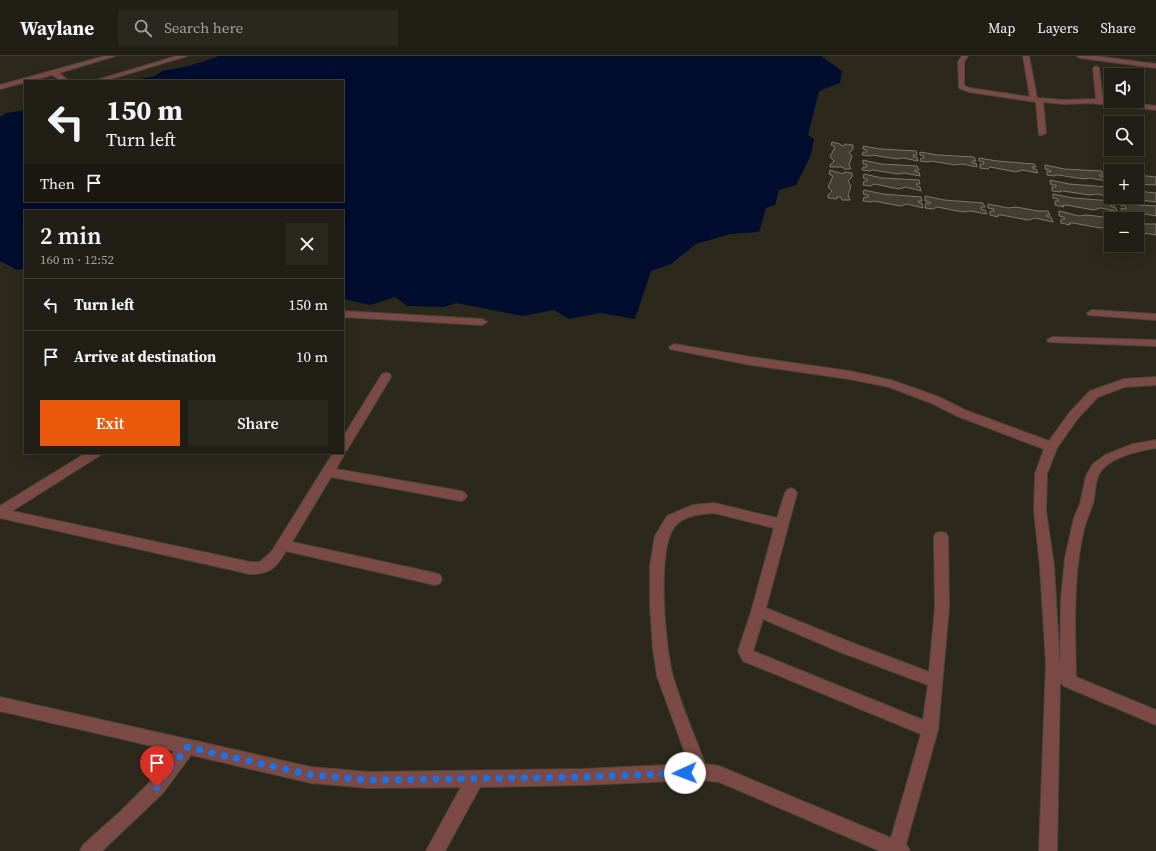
<!DOCTYPE html>
<html lang="en">
<head>
<meta charset="utf-8">
<style>
	body { margin:0; font-family:"Source Serif 4",serif; background:#29271e; color:#f1f3f6; height:100vh; display:flex; flex-direction:column; font-size:15px; white-space:nowrap }
	* { box-sizing:border-box; margin:0 }
	p { font-size:13px; color:#a2a2a0 }
	.icon { flex:none; width:22px; height:22px; fill:none; stroke:currentColor; stroke-width:2; stroke-linecap:round; stroke-linejoin:round }
	.map { position:relative; flex:1; overflow:hidden }
	.side { position:absolute; left:24px; top:154px; width:320px; height:244px; display:flex; flex-direction:column; background:#211f15; border-radius:0px; box-shadow:0 4px 16px #0002,0 0 0 1px #3e3d34 }
	.side>* { flex:none }
	.hud { position:absolute; left:24px; top:24px; width:320px; height:122px; border-radius:0px; box-shadow:0 4px 16px #0002,0 0 0 1px #3e3d34; background:#211f15; color:#f1f3f6; overflow:hidden }
	.controls { position:absolute; left:1104px; top:12px; display:grid; gap:8px }
	.controls a { display:grid; place-items:center; width:40px; height:40px; border-radius:0px; background:#211f15; box-shadow:0 4px 16px #0002,0 0 0 1px #3e3d34; font-size:20px }
	.pin { position:absolute; display:grid; place-items:center; width:34px; height:34px; color:#fff; margin:-41px -17px; border-radius:50% 50% 50% 0; rotate:-45deg; box-shadow:0 0 4px #0007 }
	.pin .icon { rotate:45deg }
	.me { position:absolute; width:44px; margin:-22px; rotate:268deg; stroke-linejoin:round; filter:drop-shadow(0 0 3px #0008) }
	.turn { display:flex; align-items:center; gap:14px; height:84px; padding:0 16px; font-size:18px }
	.turn .icon { width:52px; height:52px; stroke-width:2.5 }
	.turn b { display:block; font-size:28px; line-height:34px }
	.then { display:flex; align-items:center; height:38px; padding:0 16px; background:#0003; gap:8px; font-size:15px }
	.round { display:grid; place-items:center; flex:none; width:42px; height:42px; border-radius:0px; background:#29271e }
	.summary { display:flex; align-items:center; justify-content:space-between; height:68px; padding:0 16px }
	h1 { font-size:24px; font-weight:600; line-height:30px }
	.primary-button { display:flex; gap:8px; margin-top:auto; padding:8px 16px }
	.primary-button a { flex:1; height:46px; border-radius:0px; background:#ea580c; color:#fff; font-size:16px; font-weight:600; line-height:46px; text-align:center }
	.primary-button a+a { background:#29271e; color:#f1f3f6 }
	ul { padding:0; list-style:none }
	li { display:flex; align-items:center; gap:12px; height:52px; padding:0 16px; border-top:1px solid #3e3d34 }
	li div { flex:1 }
	li b { display:block; font-size:15px }
	li em { font-style:normal }
	header { display:flex; align-items:center; gap:24px; box-sizing:border-box; height:56px; padding:0 20px; background:#211f15; border-bottom:1px solid #3e3d34 }
	header strong { font-size:19px }
	nav { display:flex; gap:22px; margin-inline-start:auto; font-size:14px }
	.search { width:280px; height:36px; background:#29271e; display:flex; align-items:center; gap:10px; box-sizing:border-box; padding:0 14px; border-radius:0px; color:#a2a2a0; font-size:15px }
	.map>svg:first-child { display:block }
</style>
</head>
<body>
<header>
<strong>Waylane</strong>
<div class="search"><svg class="icon" aria-label="search" viewBox="0 0 24 24"><circle cx="10" cy="10" r="6"/><path d="M15 15l6 6"/></svg>Search here</div>
<nav><a>Map</a><a>Layers</a><a>Share</a></nav>
</header>
<div class="map">
<svg width="1156" height="795" viewBox="0 0 1156 795">
	<rect width="100%" height="100%" fill="#2c291c"/>
	<path fill="#000d2f" d="M 219,0 L 821,0 L 842,15 L 840,27 L 819,35 L 808,79 L 814,83 L 811,99 L 796,129 L 779,134 L 775,149 L 766,152 L 759,176 L 730,178 L 696,188 L 671,208 L 651,215 L 635,263 L 600,257 L 569,263 L 554,254 L 523,260 L 456,247 L 444,251 L 407,250 L 395,241 L 370,249 L 343,243 L 343,155 L 25,155 L 25,212 L 17,214 L 0,205 L 0,61 L 7,57 L 25,54 L 25,145 L 343,145 L 343,25 L 128,25 L 155,20 L 162,15 L 189,10 Z"/>
	<path fill="#423f31" stroke="#7b7869" d="M 832,86 L 840,88 L 840,89 L 844,90 L 845,88 L 853,89 L 853,93 L 849,97 L 852,100 L 849,109 L 851,113 L 844,113 L 843,111 L 830,111 L 830,109 L 834,105 L 830,101 L 835,91 L 831,89 Z
		M 863,90 L 880,93 L 916,95 L 917,99 L 913,99 L 914,101 L 917,101 L 918,105 L 903,102 L 897,103 L 872,99 L 870,100 L 862,99 L 863,96 L 867,96 L 867,94 L 863,93 Z
		M 920,96 L 938,99 L 974,101 L 976,105 L 972,105 L 972,107 L 976,107 L 977,111 L 962,108 L 955,109 L 931,105 L 928,106 L 920,105 L 921,102 L 924,102 L 924,100 L 920,99 Z
		M 979,102 L 997,105 L 1034,108 L 1036,111 L 1032,111 L 1033,113 L 1036,113 L 1038,117 L 1022,114 L 1016,116 L 990,111 L 988,113 L 980,112 L 980,108 L 984,108 L 984,106 L 979,105 Z
		M 863,104 L 881,108 L 917,110 L 919,114 L 915,114 L 915,116 L 919,116 L 920,120 L 904,117 L 898,118 L 873,114 L 870,115 L 862,114 L 863,111 L 867,111 L 867,109 L 863,108 Z
		M 1045,109 L 1064,113 L 1101,115 L 1104,119 L 1099,119 L 1101,121 L 1104,121 L 1106,125 L 1090,122 L 1084,123 L 1058,119 L 1055,119 L 1055,120 L 1047,119 L 1047,115 L 1051,116 L 1050,114 L 1045,113 Z
		M 830,114 L 843,118 L 844,116 L 852,117 L 852,121 L 848,125 L 851,130 L 848,139 L 850,144 L 842,144 L 841,141 L 837,141 L 837,143 L 828,142 L 828,139 L 832,135 L 828,131 L 833,120 L 829,118 Z
		M 864,118 L 882,122 L 919,124 L 920,128 L 916,128 L 917,130 L 920,131 L 921,135 L 906,131 L 899,133 L 874,128 L 871,130 L 863,129 L 864,125 L 867,125 L 868,123 L 863,122 Z
		M 1137,119 L 1156,121 L 1156,129 L 1137,128 Z
		M 1050,124 L 1069,128 L 1108,131 L 1111,135 L 1106,135 L 1108,137 L 1111,137 L 1111,141 L 1113,141 L 1109,141 L 1097,138 L 1090,139 L 1063,135 L 1060,135 L 1061,136 L 1052,135 L 1052,131 L 1056,131 L 1056,129 L 1051,129 Z
		M 864,134 L 883,138 L 921,141 L 922,145 L 918,145 L 919,147 L 922,147 L 923,152 L 907,148 L 900,150 L 874,145 L 871,146 L 863,145 L 864,141 L 868,141 L 868,139 L 863,138 Z
		M 1137,135 L 1156,137 L 1156,146 L 1127,142 L 1124,142 L 1124,143 L 1116,142 L 1137,141 Z
		M 1053,138 L 1073,142 L 1112,145 L 1115,149 L 1110,149 L 1112,151 L 1115,151 L 1118,156 L 1101,152 L 1094,154 L 1066,149 L 1063,149 L 1064,151 L 1055,149 L 1055,145 L 1059,145 L 1058,143 L 1053,142 Z
		M 925,140 L 944,144 L 983,147 L 985,151 L 981,151 L 982,154 L 985,154 L 987,158 L 970,155 L 963,156 L 937,151 L 933,153 L 925,152 L 926,147 L 930,148 L 930,146 L 925,145 Z
		M 1119,145 L 1139,149 L 1156,150 L 1156,160 L 1134,156 L 1130,156 L 1131,158 L 1122,157 L 1121,152 L 1126,153 L 1125,150 L 1120,149 Z
		M 988,148 L 1008,152 L 1016,151 L 1038,155 L 1048,155 L 1050,159 L 1046,159 L 1047,161 L 1051,161 L 1053,166 L 1035,162 L 1028,164 L 1001,159 L 998,159 L 998,161 L 990,159 L 990,155 L 994,155 L 994,153 L 988,152 Z
		M 1059,155 L 1079,160 L 1087,159 L 1120,163 L 1111,163 L 1111,171 L 1101,172 L 1073,167 L 1069,167 L 1070,169 L 1061,167 L 1061,163 L 1065,163 L 1064,161 L 1059,160 Z
		M 1137,166 L 1146,168 L 1156,168 L 1156,179 L 1137,176 Z"/>
	<g fill="none" stroke-linecap="round" stroke-linejoin="round">
		<defs>
			<path id="minor" d="M 105,0 L 115,0 L 59,17 L 69,25 L 62,25 L 52,19 L 0,33 L 0,29 Z
				M 177,0 L 187,0 L 104,25 L 94,25 Z
				M 962,0 L 968,0 L 964,6 L 964,30 L 970,32 L 1030,41 L 1023,0 L 1029,0 L 1037,42 L 1064,44 L 1096,43 L 1093,12 L 1096,10 L 1099,12 L 1103,44 L 1156,50 L 1156,54 L 1091,47 L 1064,48 L 1043,46 L 1046,77 L 1042,79 L 1039,79 L 1036,46 L 969,36 L 959,32 L 958,6 Z
				M 1077,0 L 1095,0 L 1156,8 L 1156,12 L 1080,2 Z
				M 1092,254 L 1156,258 L 1156,264 L 1088,259 L 1087,257 Z
				M 343,255 L 482,263 L 487,266 L 482,269 L 343,261 Z
				M 1052,281 L 1156,284 L 1156,290 L 1048,286 L 1047,284 Z
				M 674,288 L 751,301 L 849,315 L 891,324 L 939,341 L 965,354 L 1049,385 L 1070,356 L 1090,335 L 1124,323 L 1156,321 L 1156,329 L 1125,331 L 1098,341 L 1078,362 L 1057,392 L 1047,418 L 1046,455 L 1054,510 L 1060,613 L 1061,543 L 1065,502 L 1074,462 L 1080,448 L 1086,420 L 1093,408 L 1105,399 L 1133,388 L 1156,384 L 1156,392 C 1138,395 1113,400 1101,415 C 1094,423 1096,437 1093,447 C 1089,459 1084,469 1082,482 C 1073,527 1075,575 1076,621 L 1156,654 L 1156,669 L 1064,630 L 1060,626 L 1057,795 L 1039,795 L 1046,608 L 1040,510 L 1034,455 L 1035,418 L 1044,393 L 957,360 L 931,347 L 889,331 L 849,323 L 751,309 L 670,293 L 669,291 Z
				M 386,317 L 390,318 L 391,321 L 347,394 L 344,395 L 345,397 L 336,413 L 461,435 L 465,437 L 467,440 L 465,443 L 461,445 L 331,421 L 292,486 L 435,517 L 440,519 L 442,523 L 440,527 L 435,529 L 286,495 C 276,512 270,518 250,518 L 0,462 L 0,450 L 86,397 L 101,397 L 99,400 L 12,455 L 250,506 L 260,506 L 272,495 L 333,397 L 343,397 L 343,381 L 382,318 Z
				M 791,432 L 795,434 L 797,437 L 766,552 L 850,586 L 929,616 L 935,552 L 934,481 L 936,477 L 941,476 L 946,477 L 948,481 L 949,552 L 938,674 L 906,788 L 910,795 L 880,795 L 719,726 L 700,724 L 583,729 L 480,731 L 445,795 L 426,795 L 461,731 L 369,732 L 311,727 L 191,699 L 163,737 L 102,795 L 80,795 L 83,789 L 121,755 L 151,725 L 174,695 L 0,655 L 0,641 L 311,711 L 369,716 L 583,713 L 689,708 L 657,620 L 653,593 L 650,549 L 650,510 L 655,480 L 667,460 L 693,449 L 714,447 L 777,462 L 785,437 L 787,434 ZM 714,457 L 774,472 L 751,556 L 738,595 L 743,605 L 921,678 L 891,782 L 719,710 L 705,708 C 695,680 681,649 673,620 C 665,592 655,488 677,468 C 686,459 702,458 714,457 ZM 763,563 L 840,596 L 928,629 L 923,664 L 753,595 Z"/>
		</defs>
		<use href="#minor" stroke="#49463a" stroke-width="2"/>
		<use href="#minor" fill="#7c4a46" fill-rule="evenodd"/>
	</g>
	<g fill="none" stroke-linecap="round" stroke-linejoin="round">
		<path stroke="#1a73e8" stroke-width="7" stroke-dasharray="0 12.6" d="M 157,731 L 187,691 L 311,719 L 369,724 L 583,721 L 685,717"/>
	</g>
</svg>
<div class="controls">
<a><svg class="icon" aria-label="sound" viewBox="0 0 24 24"><path d="M4 9h4l5-4v14l-5-4H4zM17 9q2 3 0 6"/></svg></a>
<a><svg class="icon" aria-label="search" viewBox="0 0 24 24"><circle cx="10" cy="10" r="6"/><path d="M15 15l6 6"/></svg></a>
<a>+</a>
<a>−</a>
</div>
<div class="pin" style="left:157px;top:731px;background:#d93025"><svg class="icon" aria-label="arrive" viewBox="0 0 24 24"><path d="M6 21V4h12l-3 4 3 4H6"/></svg></div>
<svg class="me" style="left:685px;top:717px" viewBox="-20 -20 40 40"><circle r="19" fill="#fff"/><path d="M0-13L10 11 0 6-10 11z" fill="#1a73e8"/></svg>
<div class="hud">
<div class="turn"><svg class="icon" aria-label="left" viewBox="0 0 24 24"><path d="M17 20v-9H6M10 6l-5 5 5 5"/></svg><div><b>150 m</b>Turn left</div></div>
<div class="then">Then<svg class="icon" aria-label="arrive" viewBox="0 0 24 24"><path d="M6 21V4h12l-3 4 3 4H6"/></svg></div>
</div>
<section class="side">
<div class="summary"><div><h1>2 min</h1><p>160 m · 12:52</p></div><a class="round"><svg class="icon" aria-label="close" viewBox="0 0 24 24"><path d="M6 6l12 12M18 6L6 18"/></svg></a></div>
<ul>
<li><svg class="icon" aria-label="left" viewBox="0 0 24 24"><path d="M17 20v-9H6M10 6l-5 5 5 5"/></svg><div><b>Turn left</b></div><em>150 m</em></li>
<li><svg class="icon" aria-label="arrive" viewBox="0 0 24 24"><path d="M6 21V4h12l-3 4 3 4H6"/></svg><div><b>Arrive at destination</b></div><em>10 m</em></li>
</ul>
<div class="primary-button"><a>Exit</a><a>Share</a></div>
</section>
</div>
</body>
</html>
